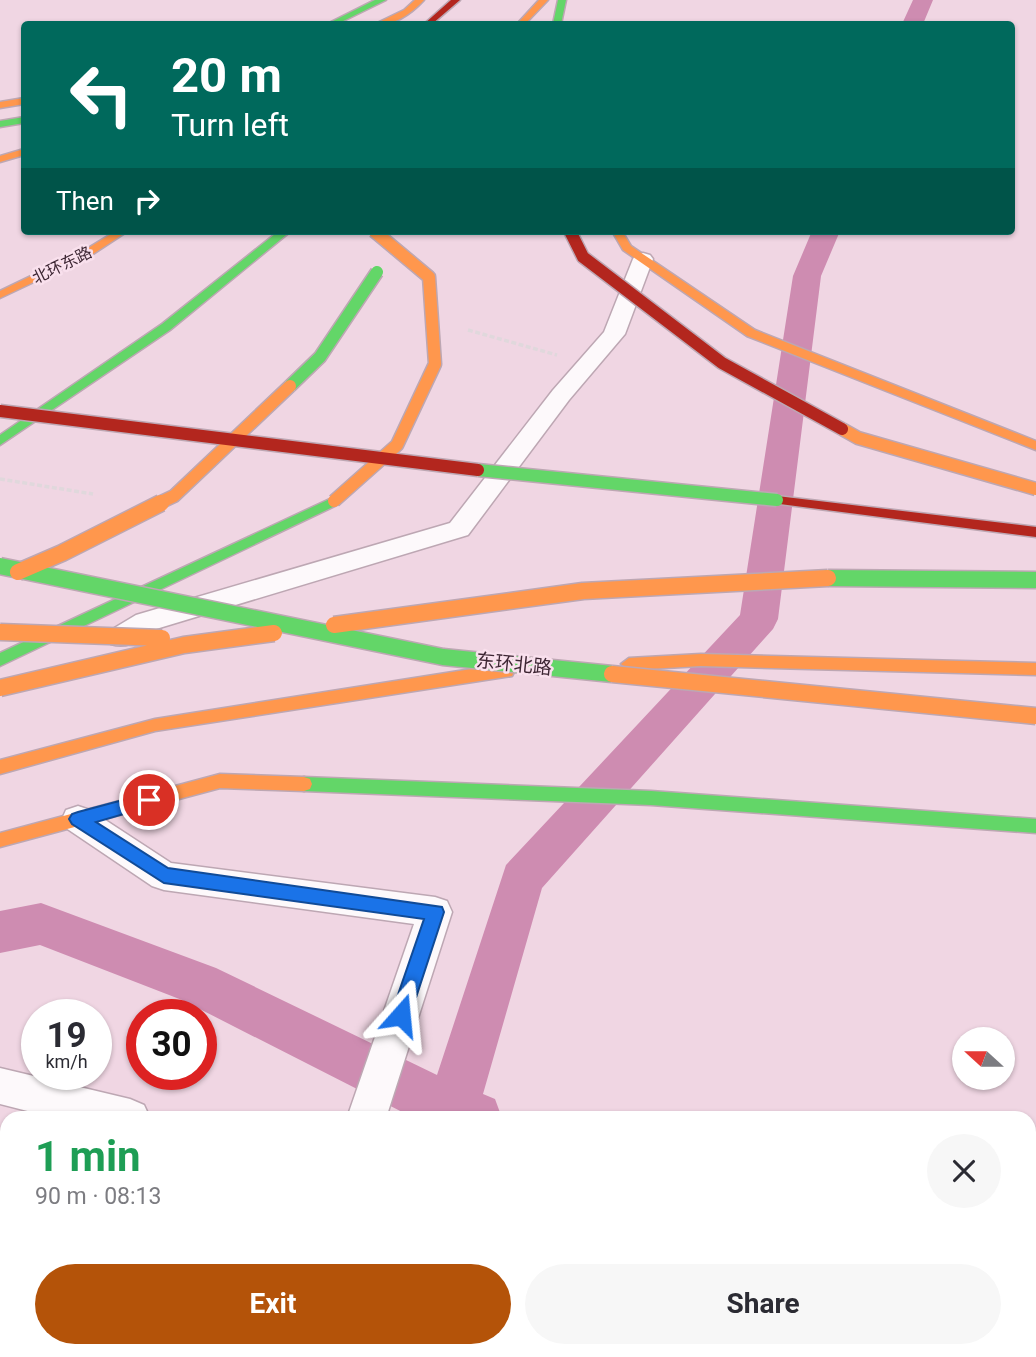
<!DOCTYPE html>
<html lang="en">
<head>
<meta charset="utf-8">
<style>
	body { margin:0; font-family:Roboto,"Noto Sans SC",sans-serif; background:#f7f7f7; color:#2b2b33; height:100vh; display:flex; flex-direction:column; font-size:26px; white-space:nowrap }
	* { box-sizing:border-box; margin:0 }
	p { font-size:23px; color:#7c7c81 }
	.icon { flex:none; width:38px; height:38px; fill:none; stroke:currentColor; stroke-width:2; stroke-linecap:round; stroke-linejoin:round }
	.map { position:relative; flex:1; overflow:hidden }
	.sheet { position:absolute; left:0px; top:1111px; width:1036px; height:247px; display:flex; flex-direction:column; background:#fff; border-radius:21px 21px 0 0; box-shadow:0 2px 5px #0004 }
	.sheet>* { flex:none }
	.guide { position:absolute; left:21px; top:21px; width:994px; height:214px; border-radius:7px; box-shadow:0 2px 5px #0004; background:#00695c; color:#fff; overflow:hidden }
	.needle { width:46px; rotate:291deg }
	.fabs { position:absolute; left:952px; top:1027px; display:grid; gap:14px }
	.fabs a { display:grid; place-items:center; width:63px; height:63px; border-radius:50%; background:#fff; box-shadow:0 2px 5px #0004; font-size:35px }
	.speed { position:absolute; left:21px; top:999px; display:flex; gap:14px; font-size:35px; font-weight:700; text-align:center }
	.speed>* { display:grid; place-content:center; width:91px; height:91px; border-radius:50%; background:#fff; box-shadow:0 2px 5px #0004; line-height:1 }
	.speed small { font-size:18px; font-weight:400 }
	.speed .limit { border:10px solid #d22; background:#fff; color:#111 }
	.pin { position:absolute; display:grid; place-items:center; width:60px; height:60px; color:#fff; margin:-30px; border:4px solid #fff; border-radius:50%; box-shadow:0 2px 7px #0007 }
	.me { position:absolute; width:77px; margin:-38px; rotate:18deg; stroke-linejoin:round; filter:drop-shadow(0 0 5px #0008) }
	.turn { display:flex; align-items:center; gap:24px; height:147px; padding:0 35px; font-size:32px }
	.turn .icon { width:91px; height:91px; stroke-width:2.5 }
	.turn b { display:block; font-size:49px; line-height:60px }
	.then { display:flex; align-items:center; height:66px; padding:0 35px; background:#0003; gap:14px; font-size:26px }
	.round { display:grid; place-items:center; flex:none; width:74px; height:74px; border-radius:37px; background:#f7f7f7 }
	.summary { display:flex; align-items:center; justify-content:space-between; height:119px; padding:0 35px }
	h1 { font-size:42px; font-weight:700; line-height:52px; color:#1e9e55 }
	.action { display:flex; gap:14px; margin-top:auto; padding:14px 35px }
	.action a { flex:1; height:80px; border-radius:42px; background:#b45309; color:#fff; font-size:28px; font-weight:700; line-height:80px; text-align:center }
	.action a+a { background:#f7f7f7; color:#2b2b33 }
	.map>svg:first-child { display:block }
</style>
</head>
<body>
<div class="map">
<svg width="1036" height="1357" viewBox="0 0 1036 1357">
	<rect width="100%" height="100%" fill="#f0d6e3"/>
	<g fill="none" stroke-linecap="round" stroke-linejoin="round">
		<path fill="#ce8cb1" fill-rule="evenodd" d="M 913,0 L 933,0 L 923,24 L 902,24 Z
			M 812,231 L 840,231 L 821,276 L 778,619 L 773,629 L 542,888 L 483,1094 L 495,1099 L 502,1118 L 414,1118 L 182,1000 L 40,945 L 0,953 L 0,911 L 41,903 L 216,968 L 437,1075 L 506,865 L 740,615 L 793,276 Z
			M 855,1351 L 917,1351 L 920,1357 L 858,1357 Z"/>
		<defs>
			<path id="street" d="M 643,253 L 650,255 L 653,259 L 625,334 L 569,400 L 468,535 L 156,629 C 141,638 129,650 111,644 L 107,637 L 111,630 L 136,615 L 450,523 L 553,390 L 604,332 L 633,259 L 636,255 Z
				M 78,806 L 90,810 L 171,863 L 435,897 L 447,901 L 452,912 L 386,1118 L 347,1118 L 414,924 L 164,890 L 152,886 L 66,828 L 62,819 L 66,810 Z
				M 0,1068 L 130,1099 L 144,1105 L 150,1118 L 55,1118 L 0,1104 Z
				M 268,1351 L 312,1351 L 310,1357 L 266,1357 Z"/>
			<path id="fast" d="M 375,0 L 386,0 L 337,24 L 327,24 Z
				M 558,0 L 566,0 L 561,24 L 553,24 Z
				M 24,117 L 24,123 L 0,127 L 0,121 Z
				M 279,231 L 291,231 L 170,330 L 0,445 L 0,435 L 162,324 Z
				M 334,497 L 339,498 L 341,501 L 339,504 L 0,666 L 0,653 Z
				M 304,777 L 651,791 L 1036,819 L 1036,833 L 651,805 L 304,791 L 298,789 L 296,784 L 298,779 Z"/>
			<path id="slow" d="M 415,0 L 424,0 C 411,14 394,26 375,24 L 404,10 Z
				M 539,0 L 548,0 L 525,24 L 517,24 Z
				M 24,98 L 24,104 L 0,108 L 0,102 Z
				M 24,149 L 24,155 L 0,162 L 0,156 Z
				M 116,231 L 128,231 L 93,254 L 0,298 L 0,291 L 85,250 Z
				M 612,231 L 622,231 L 631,246 L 755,330 L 1036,441 L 1036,450 L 747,336 L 623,250 Z
				M 701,654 L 1036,663 L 1036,675 L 701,666 L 629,670 L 621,664 L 629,658 Z
				M 506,666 L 514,672 L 512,676 L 155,731 L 0,774 L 0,760 L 155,719 L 478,668 Z
				M 220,774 L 304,777 L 310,779 L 312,784 L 310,789 L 304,791 L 220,788 L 0,847 L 0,833 Z"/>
			<path id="jam" d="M 451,0 L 460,0 L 432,24 L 424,24 Z
				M 777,496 L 1036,527 L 1036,537 L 772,503 L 770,500 L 772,497 Z"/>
		</defs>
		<use href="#street" stroke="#bda7b3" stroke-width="3"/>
		<use href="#fast" stroke="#bda7b3" stroke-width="3"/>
		<use href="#slow" stroke="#bda7b3" stroke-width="3"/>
		<use href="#jam" stroke="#bda7b3" stroke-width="3"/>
		<path stroke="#e0d8dc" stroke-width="3.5" stroke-dasharray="5 2.5" stroke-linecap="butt" d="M 468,330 L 557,355
			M 0,479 L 93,494"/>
		<use href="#street" fill="#fdf9fb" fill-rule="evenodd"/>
		<use href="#fast" fill="#63d668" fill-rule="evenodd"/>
		<use href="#slow" fill="#ff974d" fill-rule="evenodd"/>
		<use href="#jam" fill="#b3261e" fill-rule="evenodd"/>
		<defs>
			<path id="fast-bridge-far1" d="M 290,386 L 320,357 L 377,272
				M 478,470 L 777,500"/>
			<path id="fast-bridge" d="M 0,566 L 443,657 L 612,674
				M 828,578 L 1036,580"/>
			<path id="slow-bridge-far1" d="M 842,429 L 858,438 L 1036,489
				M 334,501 L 397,445 L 435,364 L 429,277 L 374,231
				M 157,504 L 174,496 L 290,386"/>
			<path id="slow-bridge" d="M 18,572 L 62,553 L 161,503
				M 334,625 L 583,591 L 828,578
				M 0,632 L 162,638
				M 612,674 L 1036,716
				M 0,688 L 184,645 L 274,633"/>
			<path id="jam-bridge" d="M 570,231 L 583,257 L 722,363 L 842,429
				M 0,411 L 478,470"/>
		</defs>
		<use href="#fast-bridge-far1" stroke="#bda7b3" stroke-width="15" stroke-linecap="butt"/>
		<use href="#fast-bridge" stroke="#bda7b3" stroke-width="19" stroke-linecap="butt"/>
		<use href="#slow-bridge-far1" stroke="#bda7b3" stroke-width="15" stroke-linecap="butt"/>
		<use href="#slow-bridge" stroke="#bda7b3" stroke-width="19" stroke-linecap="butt"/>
		<use href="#jam-bridge" stroke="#bda7b3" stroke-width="15" stroke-linecap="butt"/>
		<use href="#fast-bridge-far1" stroke="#63d668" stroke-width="12"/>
		<use href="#fast-bridge" stroke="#63d668" stroke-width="16"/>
		<use href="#slow-bridge-far1" stroke="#ff974d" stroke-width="12"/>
		<use href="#slow-bridge" stroke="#ff974d" stroke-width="16"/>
		<use href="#jam-bridge" stroke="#b3261e" stroke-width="12"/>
	</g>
	<path fill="#1a73e8" stroke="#114b97" stroke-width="2" d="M 149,793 L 155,795 L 157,800 L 155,805 L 96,822 L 168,868 L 442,907 L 444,912 L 408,1022 L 401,1024 L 394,1022 L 391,1015 L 424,919 L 164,883 L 72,824 L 69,819 L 72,814 L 78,812 Z"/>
	<g text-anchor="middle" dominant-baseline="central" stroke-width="5" stroke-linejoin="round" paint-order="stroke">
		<g font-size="16" fill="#3d2633" stroke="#f9e0ed">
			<text transform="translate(62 265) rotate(-26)">北环东路</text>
		</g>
		<g font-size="19" fill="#3d2633" stroke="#f9e0ed">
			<text transform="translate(514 664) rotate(6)">东环北路</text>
		</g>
	</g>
</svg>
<div class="fabs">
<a><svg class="needle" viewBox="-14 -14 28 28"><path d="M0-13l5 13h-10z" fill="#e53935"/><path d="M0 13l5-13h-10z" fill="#7c7c81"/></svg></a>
</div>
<div class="speed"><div>19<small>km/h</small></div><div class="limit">30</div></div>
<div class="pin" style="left:149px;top:800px;background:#d93025"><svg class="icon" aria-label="arrive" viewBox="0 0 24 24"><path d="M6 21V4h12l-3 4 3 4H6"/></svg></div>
<svg class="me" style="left:401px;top:1015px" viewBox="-20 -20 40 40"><path d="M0-17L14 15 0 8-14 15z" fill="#1a73e8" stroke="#fff" stroke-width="4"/></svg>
<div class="guide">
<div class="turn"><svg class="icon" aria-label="left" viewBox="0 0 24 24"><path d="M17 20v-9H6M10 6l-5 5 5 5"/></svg><div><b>20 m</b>Turn left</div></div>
<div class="then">Then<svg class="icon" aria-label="right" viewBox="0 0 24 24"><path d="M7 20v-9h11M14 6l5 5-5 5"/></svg></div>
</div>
<section class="sheet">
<div class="summary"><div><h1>1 min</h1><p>90 m · 08:13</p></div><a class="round"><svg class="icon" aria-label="close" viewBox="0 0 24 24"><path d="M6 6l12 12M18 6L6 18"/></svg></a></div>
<div class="action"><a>Exit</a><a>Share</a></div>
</section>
</div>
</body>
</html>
